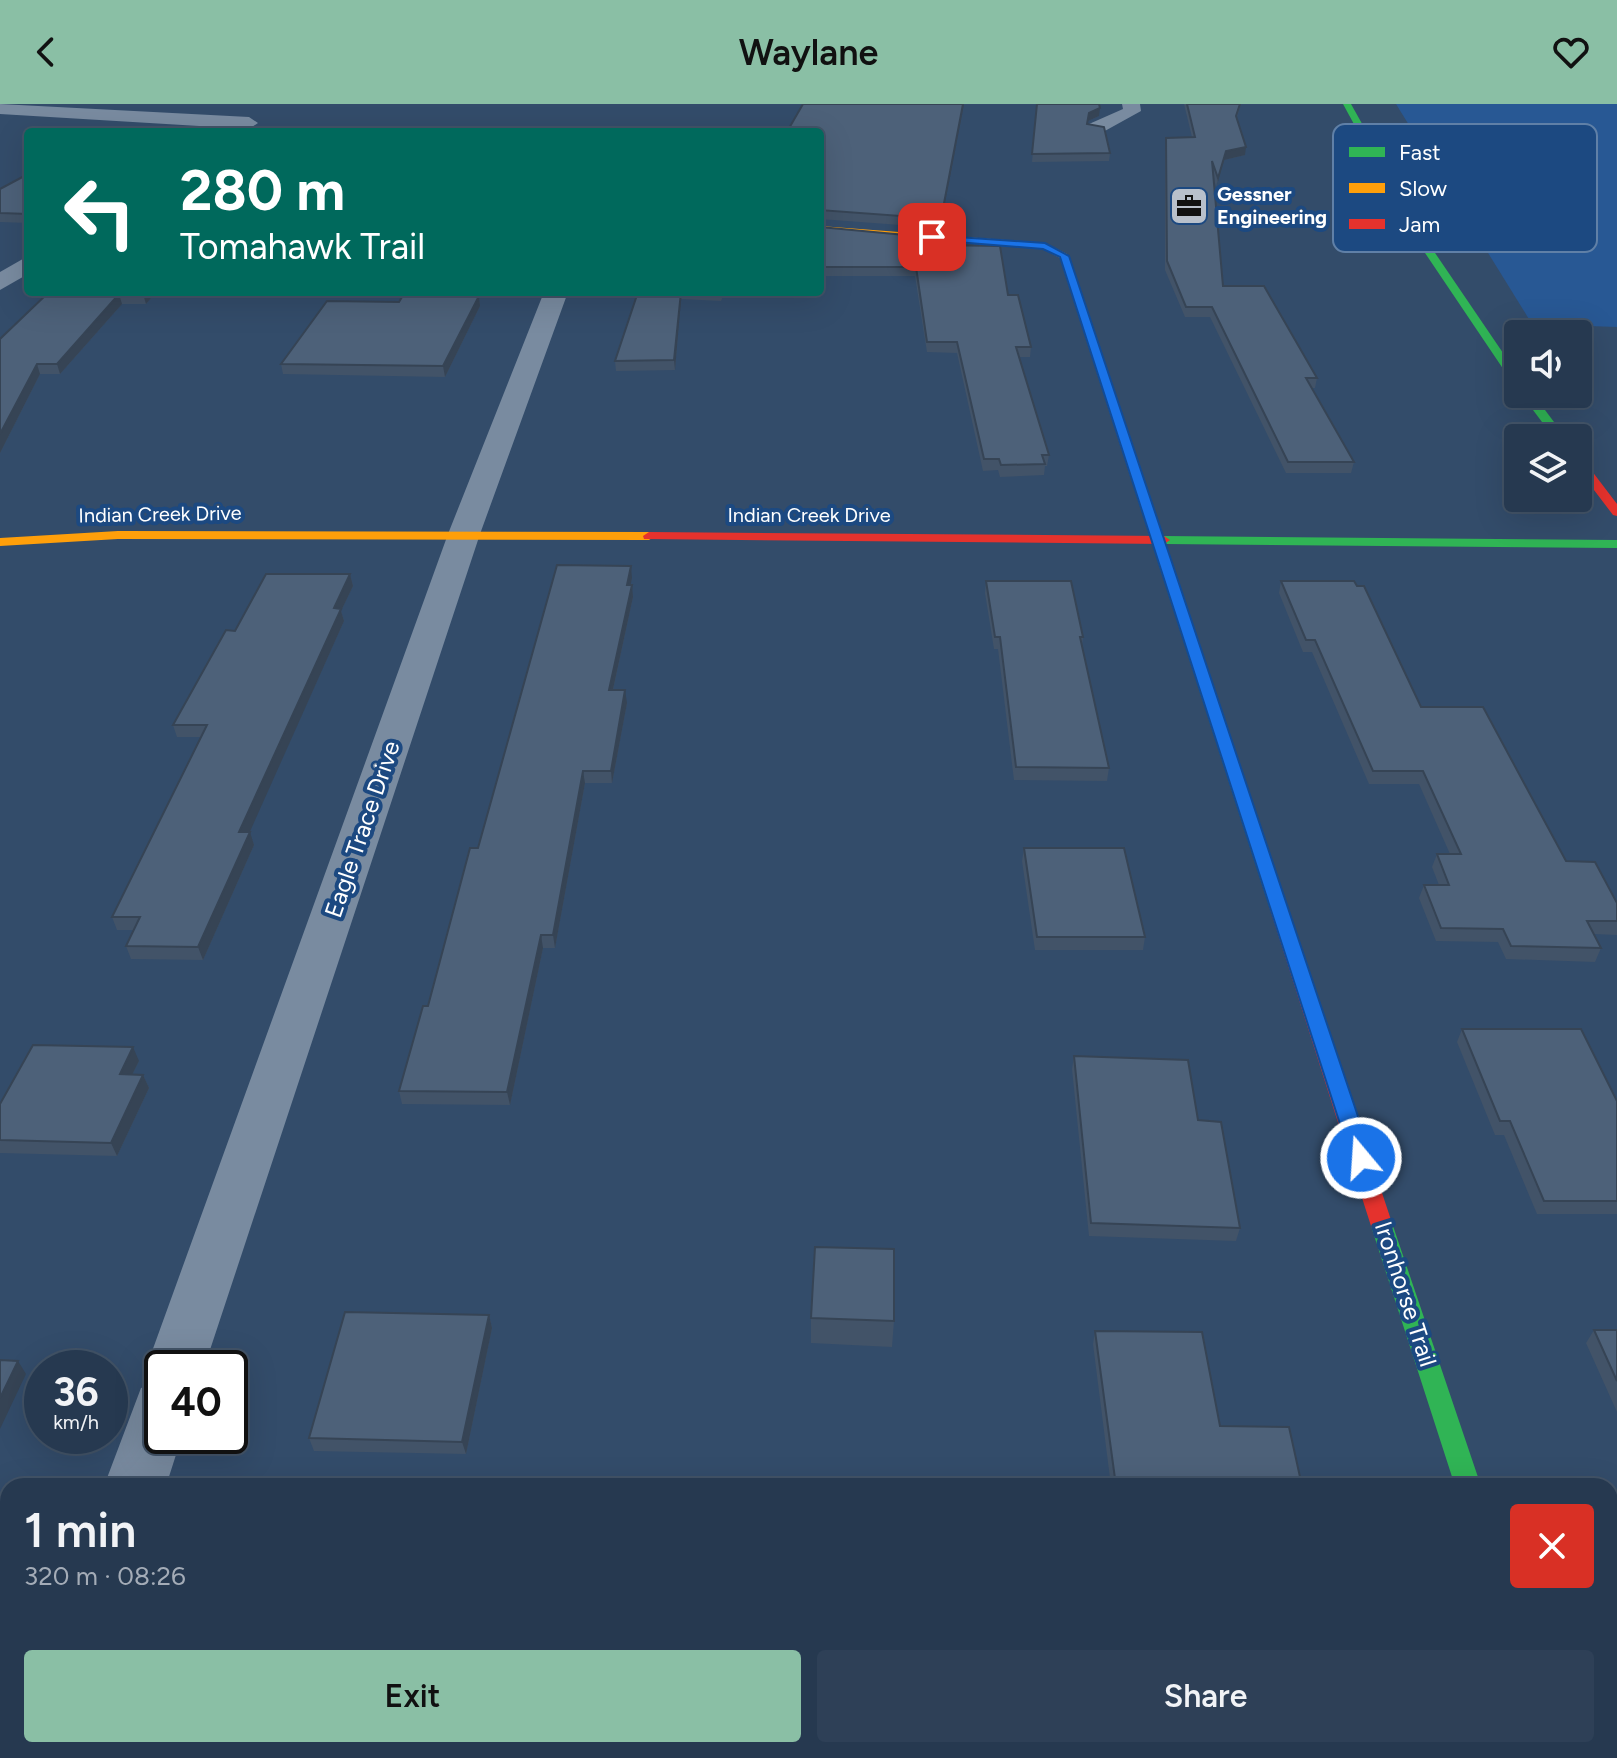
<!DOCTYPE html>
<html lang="en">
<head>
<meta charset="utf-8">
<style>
	body { margin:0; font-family:Figtree,sans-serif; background:#2e4057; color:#f1f3f6; height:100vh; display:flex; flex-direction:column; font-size:30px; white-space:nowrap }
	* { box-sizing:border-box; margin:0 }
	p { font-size:26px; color:#a4acb7 }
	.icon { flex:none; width:44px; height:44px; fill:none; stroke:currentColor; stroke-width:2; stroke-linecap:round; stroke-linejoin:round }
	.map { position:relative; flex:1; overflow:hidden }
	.drawer { position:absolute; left:0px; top:1374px; width:1618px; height:280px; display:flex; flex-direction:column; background:#263950; border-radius:24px 24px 0 0; box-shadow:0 8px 32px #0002,0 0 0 2px #425367 }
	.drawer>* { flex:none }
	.hud { position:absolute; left:24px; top:24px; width:800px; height:168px; border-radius:8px; box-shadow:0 8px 32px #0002,0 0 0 2px #425367; background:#00695c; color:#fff; overflow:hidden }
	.tools { position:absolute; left:1504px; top:216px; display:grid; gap:16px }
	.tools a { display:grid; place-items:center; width:88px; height:88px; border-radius:8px; background:#263950; box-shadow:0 8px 32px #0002,0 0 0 2px #425367; font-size:40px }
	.speed { position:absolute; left:24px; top:1246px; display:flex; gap:16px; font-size:40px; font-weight:700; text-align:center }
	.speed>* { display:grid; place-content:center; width:104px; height:104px; border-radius:50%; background:#263950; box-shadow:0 8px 32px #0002,0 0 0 2px #425367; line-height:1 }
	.speed small { font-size:20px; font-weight:400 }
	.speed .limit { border:4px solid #111; border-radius:12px; background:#fff; color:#111 }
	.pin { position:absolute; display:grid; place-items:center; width:68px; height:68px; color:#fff; margin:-34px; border-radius:16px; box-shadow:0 4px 12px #0006 }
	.me { position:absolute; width:88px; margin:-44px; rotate:342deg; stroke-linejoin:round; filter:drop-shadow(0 0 6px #0008) }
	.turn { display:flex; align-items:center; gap:28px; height:168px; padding:0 24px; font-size:36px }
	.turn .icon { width:104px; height:104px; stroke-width:2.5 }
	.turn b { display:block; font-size:56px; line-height:68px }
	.round { display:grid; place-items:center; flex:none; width:84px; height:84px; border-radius:8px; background:#2e4057 }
	.overview { display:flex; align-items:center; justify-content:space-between; height:136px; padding:0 24px }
	h1 { font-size:48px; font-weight:600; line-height:60px }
	.primary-button { display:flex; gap:16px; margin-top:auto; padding:16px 24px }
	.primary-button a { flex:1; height:92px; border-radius:8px; background:#8abfa5; color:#111; font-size:32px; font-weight:600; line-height:92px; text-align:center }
	.primary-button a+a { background:#2e4057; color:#f1f3f6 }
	header { display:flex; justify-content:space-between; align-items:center; height:104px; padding:0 24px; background:#8abfa5; color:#111; font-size:36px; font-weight:600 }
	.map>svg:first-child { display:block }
</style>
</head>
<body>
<header><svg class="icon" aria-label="back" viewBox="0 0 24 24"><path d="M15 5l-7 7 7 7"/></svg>Waylane<svg class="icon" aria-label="heart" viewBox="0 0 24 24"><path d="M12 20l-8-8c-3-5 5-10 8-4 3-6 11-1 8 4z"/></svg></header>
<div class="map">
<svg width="1617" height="1654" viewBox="0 0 1617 1654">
	<rect width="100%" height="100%" fill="#334c6a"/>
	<path fill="#285894" d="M 1396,0 L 1617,0 L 1617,223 L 1532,220 Z"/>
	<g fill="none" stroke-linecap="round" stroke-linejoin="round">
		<path fill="#798ba0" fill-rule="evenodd" d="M 0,0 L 249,13 L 258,19 L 249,25 L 0,10 Z
			M 1122,0 L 1140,0 L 1141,7 L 1103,28 L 1089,28 L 1089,20 L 1123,5 Z
			M 28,152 L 28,170 L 0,186 L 0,168 Z
			M 544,188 L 568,188 L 480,430 L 204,1264 L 162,1264 L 162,1332 L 182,1332 L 166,1382 L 104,1382 L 141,1284 L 154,1280 L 146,1264 L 448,430 Z
			M 8,1646 L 78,1646 L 75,1654 L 5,1654 Z
			M 1520,1646 L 1590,1646 L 1592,1654 L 1522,1654 Z"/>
		<path fill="#30b455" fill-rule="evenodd" d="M 1343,0 L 1351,0 L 1431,143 L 1518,271 L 1518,282 L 1514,281 L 1421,143 Z
			M 1521,290 L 1533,290 L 1566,334 L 1554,334 Z
			M 1132,368 L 1142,371 L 1163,432 L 1617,436 L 1617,444 L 1165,440 L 1287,802 L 1278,808 L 1269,802 L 1130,371 Z
			M 1382,1113 L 1390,1116 L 1393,1122 L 1481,1382 L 1455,1382 L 1371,1122 L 1374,1116 Z"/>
		<path fill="#ff9f0a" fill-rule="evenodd" d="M 820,122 L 1045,139 L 1067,150 L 1142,371 L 1140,374 L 1130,371 L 1060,154 L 1043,145 L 820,128 Z
			M 118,427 L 649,428 L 655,432 L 649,436 L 118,435 L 0,442 L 0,434 Z"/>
		<path fill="#e5322d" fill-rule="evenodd" d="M 1578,353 L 1582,354 L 1617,400 L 1617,412 L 1613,411 L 1578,365 Z
			M 649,428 L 1164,432 L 1170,436 L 1164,440 L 644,435 L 643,432 Z
			M 1278,796 L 1287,802 L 1393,1122 L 1390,1128 L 1382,1131 L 1374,1128 L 1371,1122 L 1269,802 Z"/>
	</g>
	<path fill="#425368" d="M 803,0 L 964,0 L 940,124 L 820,115 Z
		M 1037,0 L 1099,12 L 1088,17 L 1087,20 L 1110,49 L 1109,57 L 1032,58 Z
		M 1184,0 L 1241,0 L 1237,13 L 1245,51 L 1224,56 L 1216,83 L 1214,74 L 1223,182 L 1317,274 L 1315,284 L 1312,284 L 1354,358 L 1351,369 L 1286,369 L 1210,213 L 1185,213 L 1165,166 L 1165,42 L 1166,34 L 1192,33 Z
		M 28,70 L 28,119 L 0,118 L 0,85 Z
		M 820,123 L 937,141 L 1008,191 L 1031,243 L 1030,253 L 1019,253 L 1049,351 L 1047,362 L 1045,362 L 1044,371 L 1000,373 L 998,366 L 983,367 L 957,249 L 927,248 L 915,172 L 820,172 Z
		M 49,188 L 156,188 L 146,200 L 122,200 L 60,270 L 40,270 L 0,349 L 0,235 Z
		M 481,188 L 479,192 L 480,202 L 445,273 L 283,270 L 281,260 L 399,198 Z
		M 639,188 L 725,188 L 721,197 L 681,195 L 675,266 L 616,267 L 615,257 Z
		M 350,470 L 353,482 L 341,507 L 344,517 L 249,728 L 254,741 L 203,856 L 131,855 L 126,842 L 134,826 L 117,826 L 112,813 L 201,633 L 177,633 L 173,621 L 235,527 Z
		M 632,474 L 630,481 L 633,493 L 613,586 L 627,599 L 612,679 L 585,679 L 555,844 L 543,844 L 510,1001 L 402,1000 L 399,987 L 428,902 L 478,744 Z
		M 986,477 L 1083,533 L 1082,542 L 1109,664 L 1107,677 L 1014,676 L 998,545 L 994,545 L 985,489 Z
		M 1281,477 L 1421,603 L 1566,757 L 1617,799 L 1617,831 L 1594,830 L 1601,844 L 1595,858 L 1506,855 L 1498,838 L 1436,837 L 1419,794 L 1424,781 L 1439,781 L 1432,763 L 1437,750 L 1450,750 L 1419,680 L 1369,680 L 1312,548 L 1303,548 L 1279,489 Z
		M 1024,744 L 1145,833 L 1143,846 L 1035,846 L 1022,757 Z
		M 1462,925 L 1617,997 L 1617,1110 L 1537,1110 L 1504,1031 L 1495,1031 L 1457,938 Z
		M 1074,952 L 1198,1016 L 1240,1124 L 1236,1137 L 1089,1132 L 1072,965 Z
		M 139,957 L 132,971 L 143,971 L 149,984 L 117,1052 L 0,1049 L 0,1000 Z
		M 489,1211 L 492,1224 L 466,1350 L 314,1347 L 309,1334 Z
		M 811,1214 L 894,1217 L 892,1243 L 811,1239 Z
		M 1594,1226 L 1617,1226 L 1617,1308 L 1586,1239 Z
		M 1095,1227 L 1220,1322 L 1302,1382 L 1111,1382 L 1093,1240 Z
		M 1158,1646 L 1365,1646 L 1367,1654 L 1159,1654 Z"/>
	<path fill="#364455" d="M 963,0 L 964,0 L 940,124 L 941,115 Z
		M 1100,4 L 1099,12 L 1088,17 L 1089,9 Z
		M 1246,43 L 1245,51 L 1224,56 L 1216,83 L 1226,47 Z
		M 145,188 L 156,188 L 146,200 L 143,190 Z
		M 474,188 L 481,188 L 473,202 L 472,192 Z
		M 681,188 L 681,195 L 675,266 L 674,256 Z
		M 119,190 L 122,200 L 60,270 L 57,260 Z
		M 479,192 L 480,202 L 445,273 L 443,262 Z
		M 37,260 L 40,270 L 0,349 L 0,330 Z
		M 631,462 L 632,474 L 628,493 L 627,481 Z
		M 350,470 L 353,482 L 341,507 L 344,517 L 244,741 L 239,728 L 334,504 Z
		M 632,481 L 633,493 L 610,599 L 609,586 Z
		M 625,586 L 627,599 L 612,679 L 611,667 Z
		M 583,667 L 585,679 L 555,844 L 553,831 Z
		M 250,728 L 254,741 L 203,856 L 198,843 Z
		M 541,831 L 543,844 L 510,1001 L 507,988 Z
		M 133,943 L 139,957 L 126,983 L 120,970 Z
		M 143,971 L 149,984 L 117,1052 L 111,1039 Z
		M 489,1211 L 492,1224 L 466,1350 L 462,1338 Z
		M 18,1257 L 26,1270 L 0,1325 L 0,1294 Z
		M 407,1646 L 414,1646 L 412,1654 L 405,1654 Z"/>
	<path fill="#4d6179" stroke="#364455" stroke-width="2" d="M 803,0 L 963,0 L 941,115 L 820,106 L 820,107 L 820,28 L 788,28 L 788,26 Z
		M 1037,0 L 1099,0 L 1100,4 L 1089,9 L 1087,20 L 1104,23 L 1110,49 L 1032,50 Z
		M 1187,0 L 1240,0 L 1236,12 L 1246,43 L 1226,47 L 1218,74 L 1212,57 L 1223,182 L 1264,182 L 1317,274 L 1306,274 L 1354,358 L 1288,358 L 1212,203 L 1186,203 L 1167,157 L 1166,34 L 1195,33 Z
		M 28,70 L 28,110 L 0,109 L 0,85 Z
		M 820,123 L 937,134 L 936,141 L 1000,142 L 1008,191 L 1018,191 L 1031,243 L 1016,243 L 1049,351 L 1042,351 L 1045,360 L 1001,361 L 999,355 L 984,355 L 957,238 L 927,238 L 916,163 L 820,163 Z
		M 49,188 L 145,188 L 143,190 L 119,190 L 57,260 L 37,260 L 0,330 L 0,235 Z
		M 405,188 L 474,188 L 472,192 L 479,192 L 443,262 L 281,260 L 327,197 L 399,198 Z
		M 638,188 L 681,188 L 674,256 L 615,257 Z
		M 557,461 L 631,462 L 627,481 L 632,481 L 609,586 L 625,586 L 611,667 L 583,667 L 553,831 L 541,831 L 507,988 L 399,987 L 423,902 L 428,902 L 470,744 L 478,744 Z
		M 266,470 L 350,470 L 334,504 L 341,505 L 239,728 L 250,728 L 198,843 L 126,842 L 140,813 L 112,813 L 207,621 L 173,621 L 226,526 L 235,527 Z
		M 986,477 L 1071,477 L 1083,533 L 1080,533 L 1109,664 L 1016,663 L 1000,533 L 995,533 Z
		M 1281,477 L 1354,477 L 1357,482 L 1364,482 L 1421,603 L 1483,603 L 1566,757 L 1595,758 L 1617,799 L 1617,817 L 1587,817 L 1601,844 L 1511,842 L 1503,825 L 1441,824 L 1424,781 L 1449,781 L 1437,750 L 1461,750 L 1423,667 L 1373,667 L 1315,536 L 1306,536 Z
		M 1024,744 L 1124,744 L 1145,833 L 1037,833 Z
		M 1462,925 L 1581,925 L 1617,997 L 1617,1097 L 1544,1097 L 1510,1017 L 1500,1017 Z
		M 33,941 L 133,943 L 120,970 L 143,971 L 111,1039 L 0,1036 L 0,1000 Z
		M 1074,952 L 1188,956 L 1198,1016 L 1221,1018 L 1240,1124 L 1091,1119 Z
		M 815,1143 L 894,1145 L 894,1217 L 811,1214 Z
		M 345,1208 L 489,1211 L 462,1338 L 309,1334 Z
		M 1594,1226 L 1617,1226 L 1617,1277 Z
		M 1095,1227 L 1202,1228 L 1220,1322 L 1289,1323 L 1302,1382 L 1116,1382 Z
		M 0,1256 L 18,1257 L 0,1294 Z
		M 234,1646 L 407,1646 L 405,1654 L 232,1654 Z
		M 1164,1646 L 1365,1646 L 1367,1654 L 1165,1654 Z"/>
	<path fill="#1a73e8" stroke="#114b97" stroke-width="2" d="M 929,131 L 1045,139 L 1069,152 L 1372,1054 L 1369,1060 L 1354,1060 L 1351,1054 L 1060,153 L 1043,145 L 932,136 Z"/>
	<defs>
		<symbol id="office-square" viewBox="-11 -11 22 22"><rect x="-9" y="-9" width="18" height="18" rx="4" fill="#b8c0cb" stroke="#1c4981"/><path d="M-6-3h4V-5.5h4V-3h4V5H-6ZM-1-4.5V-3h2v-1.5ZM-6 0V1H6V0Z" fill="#111"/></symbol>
	</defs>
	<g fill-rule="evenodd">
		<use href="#office-square" x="1167" y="80" width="44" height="44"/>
	</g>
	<g text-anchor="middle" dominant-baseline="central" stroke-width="8" stroke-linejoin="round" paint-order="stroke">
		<g font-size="20" font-weight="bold" fill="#fff" stroke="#1c4981" text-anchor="start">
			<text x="1217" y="90">Gessner<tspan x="1217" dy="23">Engineering</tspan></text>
		</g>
		<g font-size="20" fill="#fff" stroke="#1c4981">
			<text transform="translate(160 410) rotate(-1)">Indian Creek Drive</text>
			<text x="809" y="411">Indian Creek Drive</text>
		</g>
		<g font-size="24" fill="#fff" stroke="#1c4981">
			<text transform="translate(362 725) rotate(-71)">Eagle Trace Drive</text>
			<text transform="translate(1406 1190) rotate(72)">Ironhorse Trail</text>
		</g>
	</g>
	<rect x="1333" y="20" width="264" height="128" rx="12" fill="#1c4981" stroke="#6080a7" stroke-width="2"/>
	<rect x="1349" y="43" width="36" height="10" fill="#30b455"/>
	<rect x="1349" y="79" width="36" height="10" fill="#ff9f0a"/>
	<rect x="1349" y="115" width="36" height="10" fill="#e5322d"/>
	<g font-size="22" fill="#fff">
		<text x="1399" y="56">Fast</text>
		<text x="1399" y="92">Slow</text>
		<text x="1399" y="128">Jam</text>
	</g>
</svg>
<div class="tools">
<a><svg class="icon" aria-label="sound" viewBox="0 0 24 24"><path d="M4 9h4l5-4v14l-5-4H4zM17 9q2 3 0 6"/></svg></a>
<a><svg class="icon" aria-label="layers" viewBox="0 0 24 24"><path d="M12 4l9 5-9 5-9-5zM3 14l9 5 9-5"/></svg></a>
</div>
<div class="speed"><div>36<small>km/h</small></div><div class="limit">40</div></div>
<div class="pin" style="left:932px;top:133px;background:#d93025"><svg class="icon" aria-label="arrive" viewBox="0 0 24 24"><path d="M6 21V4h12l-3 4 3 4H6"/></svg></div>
<svg class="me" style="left:1361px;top:1054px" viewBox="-20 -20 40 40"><circle r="17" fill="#1a73e8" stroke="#fff" stroke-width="3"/><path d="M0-11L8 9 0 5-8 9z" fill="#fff"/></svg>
<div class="hud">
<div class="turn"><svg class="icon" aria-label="left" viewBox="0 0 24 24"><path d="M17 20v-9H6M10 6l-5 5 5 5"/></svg><div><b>280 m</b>Tomahawk Trail</div></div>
</div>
<section class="drawer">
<div class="overview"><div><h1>1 min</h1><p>320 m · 08:26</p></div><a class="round" style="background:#d93025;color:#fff"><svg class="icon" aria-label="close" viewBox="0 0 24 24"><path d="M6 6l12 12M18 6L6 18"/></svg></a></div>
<div class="primary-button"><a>Exit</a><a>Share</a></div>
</section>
</div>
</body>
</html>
